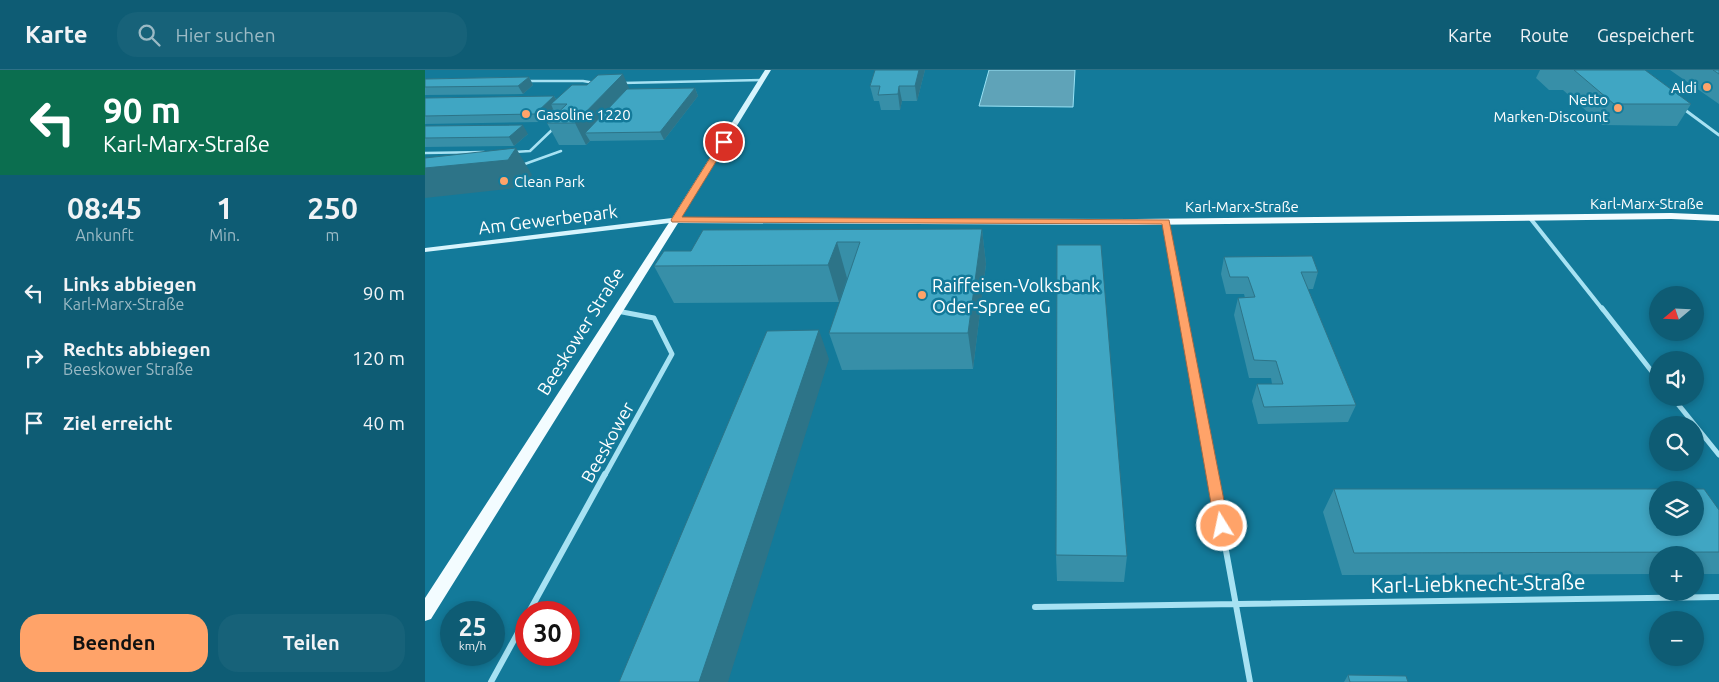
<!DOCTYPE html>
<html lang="de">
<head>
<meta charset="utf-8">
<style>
	body { margin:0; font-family:Ubuntu,sans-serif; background:#176279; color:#f1f3f6; height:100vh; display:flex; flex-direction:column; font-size:19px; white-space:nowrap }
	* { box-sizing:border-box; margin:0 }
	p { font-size:16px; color:#9bbac5 }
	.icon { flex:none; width:28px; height:28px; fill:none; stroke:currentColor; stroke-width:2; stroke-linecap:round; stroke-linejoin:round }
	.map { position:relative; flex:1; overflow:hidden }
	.drawer { display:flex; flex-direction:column; background:#0e5c74; width:425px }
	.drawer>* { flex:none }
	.hud { background:#0b6e4f; color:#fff; overflow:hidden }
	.needle { width:32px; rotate:251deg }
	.controls { position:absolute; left:1224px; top:216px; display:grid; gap:10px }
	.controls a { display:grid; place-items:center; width:55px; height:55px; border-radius:50%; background:#0e5c74; box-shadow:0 2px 8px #0003; font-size:25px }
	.speed { position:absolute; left:15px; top:531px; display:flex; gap:10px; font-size:25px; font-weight:700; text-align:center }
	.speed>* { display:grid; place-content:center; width:65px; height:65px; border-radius:50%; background:#0e5c74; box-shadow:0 2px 8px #0003; line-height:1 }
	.speed small { font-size:12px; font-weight:400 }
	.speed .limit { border:8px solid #d22; background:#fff; color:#111 }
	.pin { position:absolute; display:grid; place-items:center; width:42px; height:42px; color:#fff; margin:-21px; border:2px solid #fff; border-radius:50%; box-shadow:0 1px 5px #0007 }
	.me { position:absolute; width:55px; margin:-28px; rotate:350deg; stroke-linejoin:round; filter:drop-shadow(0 0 4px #0008) }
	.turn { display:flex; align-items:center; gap:18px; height:105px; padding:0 20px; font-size:22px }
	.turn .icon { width:65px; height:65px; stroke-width:2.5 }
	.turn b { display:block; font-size:35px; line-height:42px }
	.eta { display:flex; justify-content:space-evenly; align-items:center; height:85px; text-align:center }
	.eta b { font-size:30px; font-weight:600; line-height:35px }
	.cta { display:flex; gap:10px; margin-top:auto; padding:10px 20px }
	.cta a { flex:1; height:58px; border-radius:20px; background:#ffa369; color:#111; font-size:20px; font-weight:600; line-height:58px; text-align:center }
	.cta a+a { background:#176279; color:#f1f3f6 }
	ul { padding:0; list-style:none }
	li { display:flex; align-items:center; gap:15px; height:65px; padding:0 20px }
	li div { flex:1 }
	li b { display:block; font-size:19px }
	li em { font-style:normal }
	header { display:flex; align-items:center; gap:30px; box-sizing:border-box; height:70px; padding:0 25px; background:#0e5c74; border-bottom:1px solid #2e7186 }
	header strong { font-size:24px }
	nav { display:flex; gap:28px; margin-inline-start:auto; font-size:18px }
	.search { width:350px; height:45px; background:#176279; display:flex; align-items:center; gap:12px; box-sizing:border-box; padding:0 18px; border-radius:20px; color:#9bbac5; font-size:19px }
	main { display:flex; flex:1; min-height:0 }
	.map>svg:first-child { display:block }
</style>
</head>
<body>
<header>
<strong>Karte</strong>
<div class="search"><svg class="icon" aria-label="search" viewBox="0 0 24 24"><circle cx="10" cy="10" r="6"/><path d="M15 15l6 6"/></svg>Hier suchen</div>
<nav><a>Karte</a><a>Route</a><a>Gespeichert</a></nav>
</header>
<main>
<section class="drawer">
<div class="hud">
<div class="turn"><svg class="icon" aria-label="left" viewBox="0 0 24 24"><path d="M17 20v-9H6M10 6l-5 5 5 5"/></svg><div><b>90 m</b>Karl-Marx-Straße</div></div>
</div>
<div class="eta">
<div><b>08:45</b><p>Ankunft</p></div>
<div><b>1</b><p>Min.</p></div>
<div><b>250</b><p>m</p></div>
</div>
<ul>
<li><svg class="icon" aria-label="left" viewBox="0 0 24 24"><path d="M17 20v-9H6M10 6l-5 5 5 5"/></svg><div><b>Links abbiegen</b><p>Karl-Marx-Straße</p></div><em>90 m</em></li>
<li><svg class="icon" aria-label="right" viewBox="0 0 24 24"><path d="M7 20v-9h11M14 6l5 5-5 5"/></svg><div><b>Rechts abbiegen</b><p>Beeskower Straße</p></div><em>120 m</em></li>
<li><svg class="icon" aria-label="arrive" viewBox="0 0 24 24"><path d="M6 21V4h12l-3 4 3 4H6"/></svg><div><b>Ziel erreicht</b></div><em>40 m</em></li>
</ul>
<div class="cta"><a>Beenden</a><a>Teilen</a></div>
</section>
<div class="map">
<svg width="1294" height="612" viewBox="0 0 1294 612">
	<rect width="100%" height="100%" fill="#137a9a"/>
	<path fill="#5fa3b8" stroke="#99e3f6" d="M 564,0 L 650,0 L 648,37 L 554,36 Z"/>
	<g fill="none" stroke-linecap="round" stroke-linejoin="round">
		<path stroke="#a7e2f3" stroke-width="2.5" d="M 102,11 L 158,11 L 170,13
			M 197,13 L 337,10
			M 89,82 L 105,81 L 129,58
			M 0,83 L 59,82
			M 97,95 L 136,81"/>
		<path stroke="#a7e2f3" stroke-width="3" d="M 1256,37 L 1294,65"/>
		<path stroke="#a7e2f3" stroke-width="4" d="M 1105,148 L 1178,240
			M 741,151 L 757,240"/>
		<path stroke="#a7e2f3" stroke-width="5" d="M 757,238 L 787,405
			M 1177,238 L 1232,308
			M 1248,328 L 1294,385
			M 180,405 L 247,284 L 229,248 L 192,241"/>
		<path stroke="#a7e2f3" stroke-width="6" d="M 787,404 L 825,612
			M 610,537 L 1294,527
			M 104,542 L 180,404
			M 66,612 L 101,548"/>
		<path fill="#d7f4fd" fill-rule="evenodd" d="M 340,0 L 346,0 L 253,152 L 0,182 L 0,178 L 247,148 Z"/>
		<path fill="#f3fcff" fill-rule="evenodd" d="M 1246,143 L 1294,145 L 1294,151 L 1246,149 L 711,155 L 253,153 L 6,549 L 0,551 L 0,528 L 247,148 L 711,149 Z"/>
	</g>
	<path fill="#378fa8" d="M 450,0 L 500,0 L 492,31 L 477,31 L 475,40 L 456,40 L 454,31 L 449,31 L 445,16 Z
		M 1115,0 L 1220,0 L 1266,34 L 1252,56 L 1177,55 L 1138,20 L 1124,20 L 1111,8 Z
		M 1245,0 L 1294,0 L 1294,34 Z
		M 104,7 L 108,15 L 98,24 L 0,25 L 0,9 Z
		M 270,18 L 273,26 L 239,70 L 165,71 L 161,75 L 134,75 L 122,53 L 131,45 L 128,39 L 115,52 L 0,54 L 0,28 L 129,26 L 131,29 L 204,19 Z
		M 0,56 L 103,64 L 89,76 L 0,77 Z
		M 557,159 L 561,194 L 548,299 L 417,300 L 404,263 L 423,208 L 422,208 L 414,232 L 249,233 L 229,196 L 266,181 Z
		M 799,187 L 893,202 L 888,219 L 883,219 L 931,335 L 923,352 L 833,354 L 827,331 L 832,314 L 847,314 L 846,308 L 824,308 L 809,245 L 813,228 L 820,228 L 819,224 L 801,224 L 796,204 Z
		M 909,419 L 1294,440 L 1294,504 L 1270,504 L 1270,485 L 1232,485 L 1232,504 L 917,505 L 898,442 Z
		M 631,485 L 702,486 L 699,512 L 632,511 Z
		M 923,605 L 983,612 L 919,612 Z"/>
	<path fill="#2d7488" d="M 494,0 L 500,0 L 492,31 L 490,16 Z
		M 198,4 L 207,25 L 160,63 L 165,71 L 161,75 L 150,53 Z
		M 104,7 L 108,15 L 98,24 L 93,16 Z
		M 474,16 L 477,31 L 475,40 L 473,24 Z
		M 270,18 L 273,26 L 239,70 L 235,62 Z
		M 129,26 L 134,34 L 126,34 L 128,39 L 115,52 L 110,44 Z
		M 98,55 L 103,64 L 89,76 L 84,67 Z
		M 91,78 L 107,105 L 100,117 L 0,128 L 0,98 Z
		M 557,159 L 561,194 L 548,299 L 543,263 Z
		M 412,172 L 422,208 L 414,232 L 403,195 Z
		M 394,260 L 404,289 L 303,612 L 274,612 Z"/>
	<path fill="#40a6c3" stroke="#2d7488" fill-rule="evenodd" d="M 450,0 L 494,0 L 490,16 L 474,16 L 473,24 L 453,25 L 455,16 L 445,16 Z
		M 1149,0 L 1220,0 L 1266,34 L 1189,34 Z
		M 1288,0 L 1294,0 L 1294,4 Z
		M 198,4 L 150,53 L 122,53 L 142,34 L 126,34 L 147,15 L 162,15 L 173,5 Z
		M 104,7 L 93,16 L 0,17 L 0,9 Z
		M 270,18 L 235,62 L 160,63 L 202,19 Z
		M 129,26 L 110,44 L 0,46 L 0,28 Z
		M 98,55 L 84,67 L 0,68 L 0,56 Z
		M 91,78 L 83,90 L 0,98 L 0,88 Z
		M 557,159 L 543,263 L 404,263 L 435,172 L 412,172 L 403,195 L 229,196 L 239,181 L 266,181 L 278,160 Z
		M 632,175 L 676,175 L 702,486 L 631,485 Z
		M 887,186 L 893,202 L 876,202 L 931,335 L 839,337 L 832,314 L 858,314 L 851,291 L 829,290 L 813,228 L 830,227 L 823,207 L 805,207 L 799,187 Z
		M 394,260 L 274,612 L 194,612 L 342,261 Z
		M 909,419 L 1279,419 L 1294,440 L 1294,482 L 929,483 ZM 1232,420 L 1270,420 L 1270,458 L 1232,458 Z
		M 923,605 L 981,606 L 983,612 L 925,612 Z"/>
	<path fill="#ffa369" stroke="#a66a44" d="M 299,69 L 303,72 L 257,147 L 744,150 L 804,456 L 802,460 L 797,462 L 792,460 L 790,456 L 737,154 L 247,152 L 246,150 L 295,72 Z"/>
	<g fill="#ffa369" stroke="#137a9a" stroke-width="2">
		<circle cx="1282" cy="17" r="5"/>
		<circle cx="1193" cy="38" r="5"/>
		<circle cx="101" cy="44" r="5"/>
		<circle cx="79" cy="111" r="5"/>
		<circle cx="497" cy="225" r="5"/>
	</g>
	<g text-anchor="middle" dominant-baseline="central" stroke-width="5" stroke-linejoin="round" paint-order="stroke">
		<g font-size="15" fill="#fff" stroke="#137a9a" text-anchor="end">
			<text x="1272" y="17">Aldi</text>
			<text x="1183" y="29">Netto<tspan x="1183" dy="17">Marken-Discount</tspan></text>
			<text x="111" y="44" text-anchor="start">Gasoline 1220</text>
			<text x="89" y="111" text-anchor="start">Clean Park</text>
		</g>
		<g font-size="15" fill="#fff" stroke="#137a9a">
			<text x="1222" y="133">Karl-Marx-Straße</text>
			<text x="817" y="136">Karl-Marx-Straße</text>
		</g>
		<g font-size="18" fill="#fff" stroke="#137a9a">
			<text transform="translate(123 149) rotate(-7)">Am Gewerbepark</text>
			<text transform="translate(155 261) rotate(-58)">Beeskower Straße</text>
			<text transform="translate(182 372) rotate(-61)">Beeskower</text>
		</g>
		<g font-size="18" fill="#fff" stroke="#137a9a" text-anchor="start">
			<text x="507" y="215">Raiffeisen-Volksbank<tspan x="507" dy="21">Oder-Spree eG</tspan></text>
		</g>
		<g font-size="21" fill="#fff" stroke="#137a9a">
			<text transform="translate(1053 513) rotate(-1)">Karl-Liebknecht-Straße</text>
		</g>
	</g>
</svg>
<div class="controls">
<a><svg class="needle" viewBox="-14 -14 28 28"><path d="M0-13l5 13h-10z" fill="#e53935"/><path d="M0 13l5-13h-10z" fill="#9bbac5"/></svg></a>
<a><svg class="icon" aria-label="sound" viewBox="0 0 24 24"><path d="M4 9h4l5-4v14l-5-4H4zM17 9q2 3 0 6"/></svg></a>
<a><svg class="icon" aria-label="search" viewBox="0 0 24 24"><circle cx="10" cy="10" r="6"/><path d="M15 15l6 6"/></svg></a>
<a><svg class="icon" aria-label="layers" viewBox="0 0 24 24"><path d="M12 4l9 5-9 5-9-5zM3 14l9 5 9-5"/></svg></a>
<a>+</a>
<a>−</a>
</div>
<div class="speed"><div>25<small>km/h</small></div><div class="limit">30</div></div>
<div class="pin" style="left:299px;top:72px;background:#d93025"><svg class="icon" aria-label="arrive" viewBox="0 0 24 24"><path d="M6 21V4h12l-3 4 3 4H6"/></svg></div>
<svg class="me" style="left:797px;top:456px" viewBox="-20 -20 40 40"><circle r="17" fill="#ffa369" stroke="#fff" stroke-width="3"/><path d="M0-11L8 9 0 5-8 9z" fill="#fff"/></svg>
</div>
</main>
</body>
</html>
